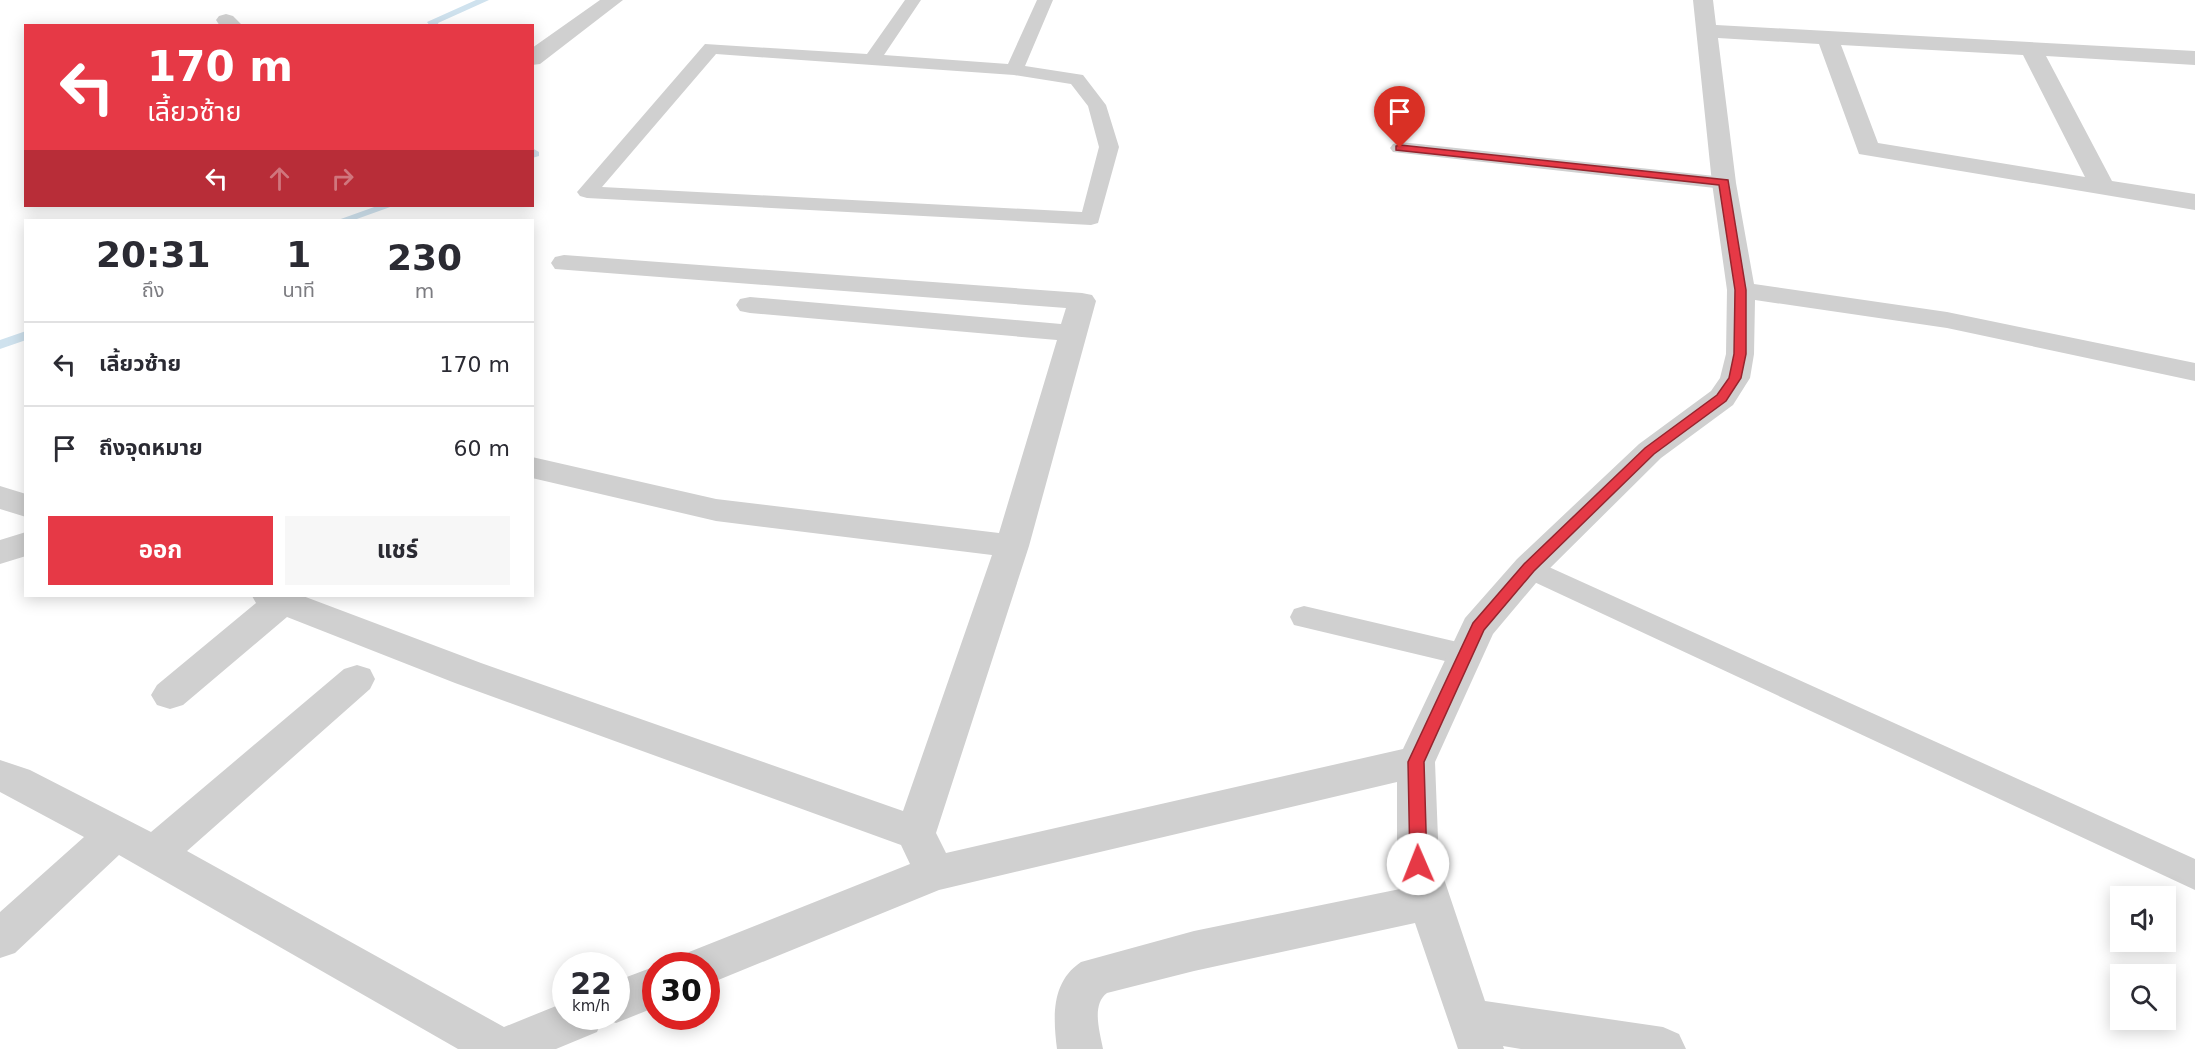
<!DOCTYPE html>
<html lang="th">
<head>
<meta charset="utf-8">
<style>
	body { margin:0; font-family:"DejaVu Sans","Noto Sans Thai",sans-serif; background:#f7f7f7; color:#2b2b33; height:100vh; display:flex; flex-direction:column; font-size:22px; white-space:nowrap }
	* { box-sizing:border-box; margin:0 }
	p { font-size:20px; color:#7c7c81 }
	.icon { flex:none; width:33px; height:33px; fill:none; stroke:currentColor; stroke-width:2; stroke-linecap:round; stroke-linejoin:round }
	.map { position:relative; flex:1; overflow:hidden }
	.panel { position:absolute; left:24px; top:219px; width:510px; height:378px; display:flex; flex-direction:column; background:#fff; border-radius:0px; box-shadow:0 3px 15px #0003 }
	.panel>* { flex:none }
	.top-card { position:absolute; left:24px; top:24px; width:510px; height:183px; border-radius:0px; box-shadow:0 3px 15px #0003; background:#e63946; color:#fff; overflow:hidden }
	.tools { position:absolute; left:2110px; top:886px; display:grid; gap:12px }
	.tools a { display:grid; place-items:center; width:66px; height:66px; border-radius:0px; background:#fff; box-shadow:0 3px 15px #0003; font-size:30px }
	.speed { position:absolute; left:552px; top:952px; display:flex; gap:12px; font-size:30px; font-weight:700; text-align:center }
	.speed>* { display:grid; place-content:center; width:78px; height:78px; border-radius:50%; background:#fff; box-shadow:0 3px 15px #0003; line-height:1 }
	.speed small { font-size:15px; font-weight:400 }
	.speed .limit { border:9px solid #d22; background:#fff; color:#111 }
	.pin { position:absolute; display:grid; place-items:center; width:51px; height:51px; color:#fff; margin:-62px -26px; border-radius:50% 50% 50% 0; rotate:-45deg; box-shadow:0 0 6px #0007 }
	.pin .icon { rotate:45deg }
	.me { position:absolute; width:66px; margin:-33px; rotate:359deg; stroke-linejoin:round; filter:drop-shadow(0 0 4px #0008) }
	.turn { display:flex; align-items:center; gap:21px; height:126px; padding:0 24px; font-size:27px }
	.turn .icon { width:78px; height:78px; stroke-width:2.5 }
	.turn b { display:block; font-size:42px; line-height:51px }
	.lanes { display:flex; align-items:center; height:57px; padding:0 24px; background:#0003; justify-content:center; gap:30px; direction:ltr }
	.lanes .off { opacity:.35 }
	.eta { display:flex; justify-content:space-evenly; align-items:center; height:102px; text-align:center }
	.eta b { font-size:36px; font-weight:700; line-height:42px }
	.action { display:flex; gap:12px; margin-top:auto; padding:12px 24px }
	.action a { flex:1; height:69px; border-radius:0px; background:#e63946; color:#fff; font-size:24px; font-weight:700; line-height:69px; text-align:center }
	.action a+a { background:#f7f7f7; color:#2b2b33 }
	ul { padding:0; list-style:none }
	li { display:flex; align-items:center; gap:18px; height:84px; padding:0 24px; border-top:2px solid #e1e1e2 }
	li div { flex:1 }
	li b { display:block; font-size:22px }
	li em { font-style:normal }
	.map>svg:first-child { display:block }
</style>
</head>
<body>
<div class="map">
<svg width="2195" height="1049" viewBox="0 0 2195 1049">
	<rect width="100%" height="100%" fill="#fff"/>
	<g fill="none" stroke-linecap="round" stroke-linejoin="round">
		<path fill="#cfe2ee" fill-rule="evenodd" d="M 476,0 L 489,0 L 438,23 L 439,26 L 430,26 L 427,22 Z
			M 532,148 L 539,152 L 539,156 L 532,158 Z
			M 377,206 L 393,206 L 354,220 L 338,220 Z
			M 26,331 L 26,340 L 0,349 L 0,340 Z"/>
		<path fill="#d0d0d0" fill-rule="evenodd" d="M 905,0 L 921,0 L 884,55 L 1008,64 L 1037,0 L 1053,0 L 1025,66 L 1083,75 L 1106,105 L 1119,147 L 1098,223 L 1091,225 L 587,198 L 580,196 L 577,192 L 705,44 L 867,54 ZM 716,54 L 1014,75 L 1071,84 L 1088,106 L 1099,147 L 1082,212 L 602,187 Z
			M 1400,142 L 1724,177 L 1731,179 L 1734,183 L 1731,187 L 1724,189 L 1393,152 L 1390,148 L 1393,144 Z
			M 1529,558 L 2195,859 L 2195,890 L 1519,575 L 1515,568 L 1519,561 Z
			M 1304,606 L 1466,644 L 1476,647 L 1481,655 L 1476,663 L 1466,666 L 1294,625 L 1290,617 L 1294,609 Z"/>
		<path fill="#d0d0d0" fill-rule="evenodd" d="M 600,0 L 623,0 L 540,64 L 532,65 L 532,48 Z
			M 1693,0 L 1713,0 L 1716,25 L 2195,51 L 2195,65 L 2046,56 L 2112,181 L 2195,194 L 2195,210 L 1859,154 L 1819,44 L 1718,38 L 1736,183 L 1754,284 L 1947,312 L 2195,363 L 2195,381 L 1947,328 L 1755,300 L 1754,354 L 1750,378 L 1733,405 L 1661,458 L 1541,577 L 1493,634 L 1435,762 L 1439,864 L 1485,1001 L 1663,1027 L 1679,1034 L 1686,1049 L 1521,1049 L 1503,1046 L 1504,1049 L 1458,1049 L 1415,923 L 1194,971 L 1107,993 C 1091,1005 1100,1032 1103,1049 L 1057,1049 C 1053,1017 1051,982 1081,962 L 1194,931 L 1405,888 L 1397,864 L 1397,782 L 939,890 L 706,985 L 706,966 L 682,966 L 689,952 L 910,864 L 901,845 L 455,683 L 287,617 L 183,705 L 170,709 L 157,705 L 151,695 L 157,685 L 256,603 L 252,596 L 303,596 L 481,663 L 903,811 L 992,555 L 716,521 L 532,478 L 532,457 L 716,499 L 999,533 L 1057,340 L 750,313 L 740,311 L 736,305 L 740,299 L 750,297 L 1061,324 L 1066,308 L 555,269 L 551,263 L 555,257 L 564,255 L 1082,293 L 1092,295 L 1096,301 L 1029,546 L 936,833 L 946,853 L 1403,749 L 1465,618 L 1517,559 L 1639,444 L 1711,391 L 1720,378 L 1726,354 L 1727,290 L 1712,183 ZM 1841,45 L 2023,55 L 2085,177 L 1878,143 Z
			M 226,14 L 233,16 L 243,26 L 220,26 L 216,20 L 219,16 Z
			M 0,486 L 26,494 L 26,517 L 0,509 Z
			M 26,532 L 26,556 L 0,564 L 0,540 Z
			M 357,665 L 370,669 L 375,679 L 370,689 L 187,851 L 504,1027 L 566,1002 L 566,1017 L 616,1017 L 616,981 L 656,966 L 656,1007 L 616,1023 L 603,1018 L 597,1032 L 556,1049 L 458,1049 L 119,855 L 15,953 L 0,958 L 0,912 L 84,837 L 0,792 L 0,760 L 30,770 L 151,832 L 344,669 Z"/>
	</g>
	<path fill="#e63946" stroke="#96252e" stroke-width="1.5" d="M 1400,145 L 1728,180 L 1746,290 L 1746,354 L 1741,378 L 1726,401 L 1654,454 L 1534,571 L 1484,630 L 1424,762 L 1427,864 L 1424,869 L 1418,872 L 1412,869 L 1410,864 L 1408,762 L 1473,623 L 1524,564 L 1645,448 L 1717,395 L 1729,378 L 1734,354 L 1735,290 L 1719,185 L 1396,150 L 1396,146 Z"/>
</svg>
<div class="tools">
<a><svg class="icon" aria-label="sound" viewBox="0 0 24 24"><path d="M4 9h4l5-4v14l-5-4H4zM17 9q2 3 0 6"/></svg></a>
<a><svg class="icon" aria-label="search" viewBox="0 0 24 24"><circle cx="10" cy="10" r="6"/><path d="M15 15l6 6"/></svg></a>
</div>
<div class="speed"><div>22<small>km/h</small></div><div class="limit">30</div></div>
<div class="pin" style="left:1400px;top:148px;background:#d93025"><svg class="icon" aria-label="arrive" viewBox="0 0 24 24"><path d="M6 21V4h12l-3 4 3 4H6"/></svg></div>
<svg class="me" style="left:1418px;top:864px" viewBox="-20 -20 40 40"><circle r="19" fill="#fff"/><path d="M0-13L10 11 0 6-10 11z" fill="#e63946"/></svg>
<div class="top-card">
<div class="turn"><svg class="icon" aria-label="left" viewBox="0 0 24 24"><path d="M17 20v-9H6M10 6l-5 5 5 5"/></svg><div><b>170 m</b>เลี้ยวซ้าย</div></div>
<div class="lanes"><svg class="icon" aria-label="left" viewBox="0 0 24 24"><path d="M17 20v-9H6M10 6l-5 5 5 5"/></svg><svg class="icon off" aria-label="ahead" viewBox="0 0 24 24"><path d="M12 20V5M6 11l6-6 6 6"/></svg><svg class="icon off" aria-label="right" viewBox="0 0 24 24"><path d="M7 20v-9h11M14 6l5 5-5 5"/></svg></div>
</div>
<section class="panel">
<div class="eta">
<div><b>20:31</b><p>ถึง</p></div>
<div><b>1</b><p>นาที</p></div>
<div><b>230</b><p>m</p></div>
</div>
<ul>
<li><svg class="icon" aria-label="left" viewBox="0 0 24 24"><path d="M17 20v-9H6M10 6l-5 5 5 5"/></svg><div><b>เลี้ยวซ้าย</b></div><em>170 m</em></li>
<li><svg class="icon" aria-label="arrive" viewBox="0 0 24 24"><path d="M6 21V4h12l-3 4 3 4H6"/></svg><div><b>ถึงจุดหมาย</b></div><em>60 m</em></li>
</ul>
<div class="action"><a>ออก</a><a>แชร์</a></div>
</section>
</div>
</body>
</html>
